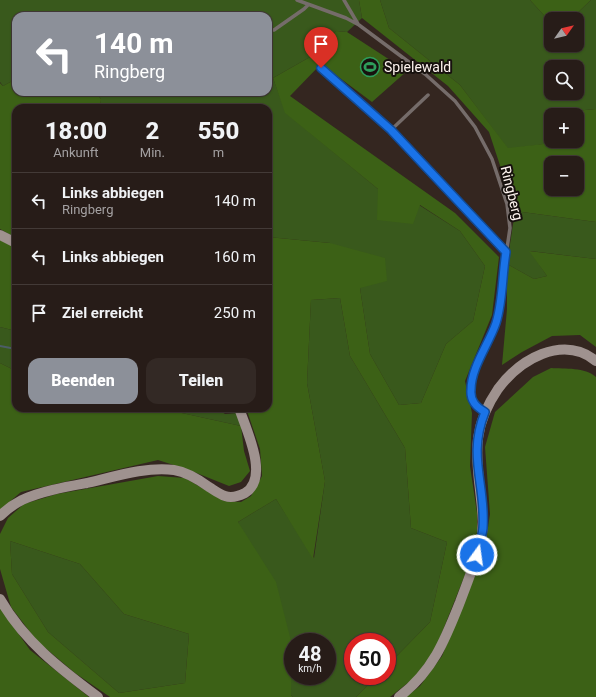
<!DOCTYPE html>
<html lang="de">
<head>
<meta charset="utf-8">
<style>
	body { margin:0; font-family:Roboto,sans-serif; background:#332925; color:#f1f3f6; height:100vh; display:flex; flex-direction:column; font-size:15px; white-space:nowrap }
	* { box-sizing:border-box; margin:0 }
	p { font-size:13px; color:#a4a1a2 }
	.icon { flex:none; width:22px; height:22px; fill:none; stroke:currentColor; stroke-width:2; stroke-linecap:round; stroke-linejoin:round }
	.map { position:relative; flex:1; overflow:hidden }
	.sheet { position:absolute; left:12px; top:104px; width:260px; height:308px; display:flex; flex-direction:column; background:#271c18; border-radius:12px; box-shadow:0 1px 3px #0004,0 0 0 1px #433a37 }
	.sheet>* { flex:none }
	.hud { position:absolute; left:12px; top:12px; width:260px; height:84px; border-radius:12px; box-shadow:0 1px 3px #0004,0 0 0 1px #433a37; background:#8c9099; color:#fff; overflow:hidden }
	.needle { width:26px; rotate:56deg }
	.fabs { position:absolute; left:544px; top:12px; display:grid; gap:8px }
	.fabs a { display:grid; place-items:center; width:40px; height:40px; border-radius:8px; background:#271c18; box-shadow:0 1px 3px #0004,0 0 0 1px #433a37; font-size:20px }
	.speed { position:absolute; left:284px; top:633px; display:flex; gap:8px; font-size:20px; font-weight:700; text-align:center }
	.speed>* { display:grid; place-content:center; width:52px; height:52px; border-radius:50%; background:#271c18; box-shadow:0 1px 3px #0004,0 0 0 1px #433a37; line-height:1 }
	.speed small { font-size:10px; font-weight:400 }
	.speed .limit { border:6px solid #d22; background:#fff; color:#111 }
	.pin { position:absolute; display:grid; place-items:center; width:34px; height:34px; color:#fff; margin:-41px -17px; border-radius:50% 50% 50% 0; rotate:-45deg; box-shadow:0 0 4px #0007 }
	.pin .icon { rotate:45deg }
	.me { position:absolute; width:44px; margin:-22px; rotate:14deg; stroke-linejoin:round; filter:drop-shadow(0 0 3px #0008) }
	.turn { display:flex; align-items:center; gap:14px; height:84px; padding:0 16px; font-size:18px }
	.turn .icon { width:52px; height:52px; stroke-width:2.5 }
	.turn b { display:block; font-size:28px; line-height:34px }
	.eta { display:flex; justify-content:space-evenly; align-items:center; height:68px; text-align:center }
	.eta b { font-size:24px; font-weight:800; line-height:28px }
	.action { display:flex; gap:8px; margin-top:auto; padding:8px 16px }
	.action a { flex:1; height:46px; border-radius:12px; background:#8c9099; color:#fff; font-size:16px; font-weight:800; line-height:46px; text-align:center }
	.action a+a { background:#332925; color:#f1f3f6 }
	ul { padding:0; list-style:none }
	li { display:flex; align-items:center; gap:12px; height:56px; padding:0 16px; border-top:1px solid #433a37 }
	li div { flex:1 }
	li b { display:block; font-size:15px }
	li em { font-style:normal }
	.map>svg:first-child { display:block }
</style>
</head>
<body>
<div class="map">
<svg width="596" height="697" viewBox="0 0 596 697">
	<rect width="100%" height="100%" fill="#342620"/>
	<path fill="#39591c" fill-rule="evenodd" d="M 0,0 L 359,0 L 362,18 L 347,32 L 336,31 L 310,57 L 273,78 L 286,113 L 378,189 L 419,205 L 460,231 L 485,266 L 473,321 L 446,344 L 421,403 L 399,405 L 370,354 L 360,288 L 330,243 L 268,237 L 268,108 L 100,108 L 101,99 L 95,92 L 268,92 L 268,16 L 16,16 L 16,79 L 3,86 L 0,82 Z
		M 380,0 L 530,0 L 551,23 L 551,45 L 577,45 L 577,19 L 571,19 L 591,0 L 596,0 L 596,109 L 564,112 L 562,115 L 551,115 L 552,143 L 508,149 L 460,85 L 389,28 ZM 551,67 L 577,67 L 577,93 L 551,93 Z
		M 515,211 L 596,222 L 596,259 L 530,251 L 547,276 L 534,279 L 507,264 Z
		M 340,298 L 350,356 L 405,448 L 411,528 L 447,542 L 430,622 L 387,666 L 387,642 L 353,642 L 353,676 L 377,676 L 356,697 L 293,697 L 291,695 L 238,522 L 276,499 L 314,558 L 325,481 L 307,383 L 311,300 ZM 293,642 L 327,642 L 327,676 L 293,676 Z
		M 0,327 L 16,331 L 16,371 L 0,363 Z
		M 159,408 L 217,408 L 225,414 L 238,413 L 241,426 Z
		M 10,541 L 80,564 L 124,614 L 189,634 L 185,683 L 119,693 L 48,632 L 12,574 Z"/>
	<path fill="#3c6116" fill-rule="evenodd" d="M 359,0 L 380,0 L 389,28 L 460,85 L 508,148 L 552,143 L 553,141 L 577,141 L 577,115 L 562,115 L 564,112 L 596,109 L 596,222 L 515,211 L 489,132 L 448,86 L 362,18 ZM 551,163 L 577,163 L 577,189 L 551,189 Z
		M 530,0 L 591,0 L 571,19 L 551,19 L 551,23 Z
		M 336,31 L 347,32 L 407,71 L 372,102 L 321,64 L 290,96 L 455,213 L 499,257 L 492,315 L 465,381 L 472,413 L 470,466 L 477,513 L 477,532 L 474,552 L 435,650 L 414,678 L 390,697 L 356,697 L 377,676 L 387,676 L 387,666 L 430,622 L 447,542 L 411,528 L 405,448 L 350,356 L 340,298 L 311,300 L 307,383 L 325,481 L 313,559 L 276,499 L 238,522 L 276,582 L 292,645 L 291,695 L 293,697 L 110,697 L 75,673 L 37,641 L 11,607 L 0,569 L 0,534 L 8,518 L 24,504 L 57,494 L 158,476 L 185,478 L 224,501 L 241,502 L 251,496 L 262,476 L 260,449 L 246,408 L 268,408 L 268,335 L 272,324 L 268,321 L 268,237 L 330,243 L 385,258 L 387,281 L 360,288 L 370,354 L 399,405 L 421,403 L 446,344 L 473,321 L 485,266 L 460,231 L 420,205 L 413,224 L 377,220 L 378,189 L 285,113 L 273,78 L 310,57 ZM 10,541 L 80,564 L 124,614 L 189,634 L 185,683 L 119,693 L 48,632 L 12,574 Z
		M 16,79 L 16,92 L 95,92 L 101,99 L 100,108 L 78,108 L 73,104 L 71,108 L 16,108 L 16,238 L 0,229 L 0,83 L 3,86 Z
		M 0,240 L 16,248 L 16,331 L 0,327 Z
		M 529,251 L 596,259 L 596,347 L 580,335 L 552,336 L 522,352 L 502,365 L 507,309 L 507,264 L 534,279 L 547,276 Z
		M 0,363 L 16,371 L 16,408 L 159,408 L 241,426 L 244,451 L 250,471 L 241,482 L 229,486 L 189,470 L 158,460 L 21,492 L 0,510 Z
		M 551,368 C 565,369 585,367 596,377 L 596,697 L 406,697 L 420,686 L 442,656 L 484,554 L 490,514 L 485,447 L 495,412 L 533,377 Z
		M 0,606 L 15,629 L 30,650 L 89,697 L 0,697 Z"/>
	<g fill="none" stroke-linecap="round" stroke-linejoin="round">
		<path stroke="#4c5d66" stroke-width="2" d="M 0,346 L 16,349"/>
		<path stroke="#756c6a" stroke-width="3.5" d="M 297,0 L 346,18 L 359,25 L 425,74 L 455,101 L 475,127 L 492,159 L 507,204 L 510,228 L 496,323 L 478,363 L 471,386 L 471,396 L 473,401 L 479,408 L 484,411
			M 344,0 L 358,24
			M 274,30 L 304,9 L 308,5
			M 321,68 L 391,130 L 506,253
			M 391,130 L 428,95"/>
		<path stroke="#9f928f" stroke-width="10" d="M 0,235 L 16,243
			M 0,516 C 7,509 14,504 22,500 C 42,491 65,487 87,483 C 113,477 147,466 174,470 C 187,472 198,479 209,487 C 214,490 219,494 225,496 C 231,498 239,496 245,493 C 270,478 246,429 239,408
			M 0,599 C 24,641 59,668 98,697
			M 399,697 C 433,671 445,640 460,602 C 467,583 475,564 480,544 C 485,526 482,509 480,490 C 475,450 474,424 498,389 C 509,374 524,361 542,354 C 561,347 580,348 596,361"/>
	</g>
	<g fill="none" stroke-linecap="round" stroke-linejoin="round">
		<defs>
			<path id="route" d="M 321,68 L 391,130 L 506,252 C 502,276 503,301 496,323 C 489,344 471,367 471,390 C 470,401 476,407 485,412 C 467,456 486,485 483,528 C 482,537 479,546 477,555"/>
		</defs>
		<use href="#route" stroke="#114b97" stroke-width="10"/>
		<use href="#route" stroke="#1a73e8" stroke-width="7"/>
	</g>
	<defs>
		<symbol id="stadium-ring" viewBox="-11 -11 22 22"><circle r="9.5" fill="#17110e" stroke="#2e9e5b" stroke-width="1.5"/><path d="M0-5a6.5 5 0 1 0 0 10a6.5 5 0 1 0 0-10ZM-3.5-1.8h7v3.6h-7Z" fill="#2e9e5b"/></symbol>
	</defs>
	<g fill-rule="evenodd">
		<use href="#stadium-ring" x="359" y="56" width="22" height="22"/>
	</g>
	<g text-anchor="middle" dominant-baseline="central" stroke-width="4" stroke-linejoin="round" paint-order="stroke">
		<g font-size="14" fill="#fdf3ee" stroke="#17110e" text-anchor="start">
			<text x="384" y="67">Spielewald</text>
		</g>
		<g font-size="14" fill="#fdf3ee" stroke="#17110e">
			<text transform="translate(512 193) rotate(76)">Ringberg</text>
		</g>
	</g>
</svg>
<div class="fabs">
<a><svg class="needle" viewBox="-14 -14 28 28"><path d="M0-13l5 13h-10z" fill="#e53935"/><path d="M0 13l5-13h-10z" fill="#a4a1a2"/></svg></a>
<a><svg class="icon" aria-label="search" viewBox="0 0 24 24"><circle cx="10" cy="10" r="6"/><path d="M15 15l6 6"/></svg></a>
<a>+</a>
<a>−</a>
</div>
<div class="speed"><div>48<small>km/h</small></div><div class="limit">50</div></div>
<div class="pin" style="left:321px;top:68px;background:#d93025"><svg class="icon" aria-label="arrive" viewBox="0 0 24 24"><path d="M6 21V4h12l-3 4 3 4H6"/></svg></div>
<svg class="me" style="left:477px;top:555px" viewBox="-20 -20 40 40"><circle r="17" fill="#1a73e8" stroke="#fff" stroke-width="3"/><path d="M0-11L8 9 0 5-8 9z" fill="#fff"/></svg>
<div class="hud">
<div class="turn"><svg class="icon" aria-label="left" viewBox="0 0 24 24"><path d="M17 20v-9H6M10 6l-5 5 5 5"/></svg><div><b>140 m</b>Ringberg</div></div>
</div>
<section class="sheet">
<div class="eta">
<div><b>18:00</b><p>Ankunft</p></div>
<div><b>2</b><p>Min.</p></div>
<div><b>550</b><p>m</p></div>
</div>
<ul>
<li><svg class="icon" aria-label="left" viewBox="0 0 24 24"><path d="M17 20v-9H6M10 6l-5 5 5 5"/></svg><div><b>Links abbiegen</b><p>Ringberg</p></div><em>140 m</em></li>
<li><svg class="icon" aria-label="left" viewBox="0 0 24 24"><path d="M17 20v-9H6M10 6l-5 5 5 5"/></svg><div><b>Links abbiegen</b></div><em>160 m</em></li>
<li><svg class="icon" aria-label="arrive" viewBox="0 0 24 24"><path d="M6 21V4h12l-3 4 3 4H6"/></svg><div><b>Ziel erreicht</b></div><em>250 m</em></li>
</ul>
<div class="action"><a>Beenden</a><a>Teilen</a></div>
</section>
</div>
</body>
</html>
